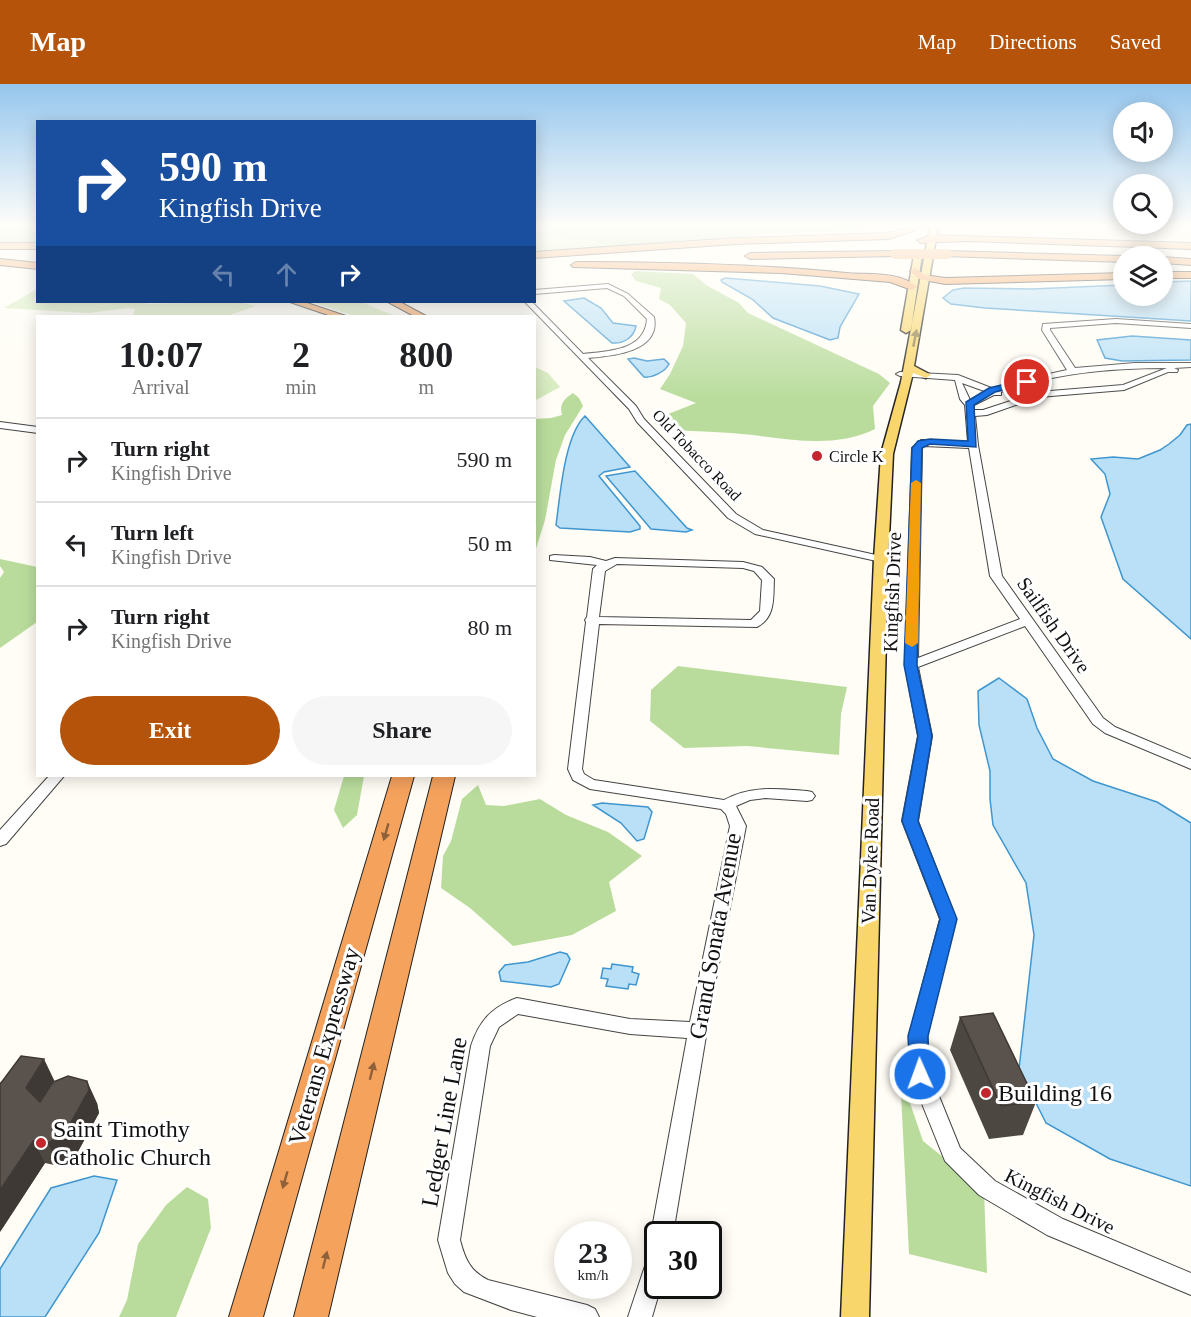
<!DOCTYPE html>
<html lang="en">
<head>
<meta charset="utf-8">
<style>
	body { margin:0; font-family:"Times New Roman",serif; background:#f6f6f6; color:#202124; height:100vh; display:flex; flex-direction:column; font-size:22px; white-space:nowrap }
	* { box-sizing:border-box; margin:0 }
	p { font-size:20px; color:#757577 }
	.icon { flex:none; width:33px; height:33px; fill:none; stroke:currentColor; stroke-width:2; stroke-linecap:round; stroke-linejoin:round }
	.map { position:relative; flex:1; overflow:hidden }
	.drawer { position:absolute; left:36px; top:231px; width:500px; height:462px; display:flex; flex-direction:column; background:#fff; border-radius:0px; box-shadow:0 3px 15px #0003 }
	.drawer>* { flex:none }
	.guide { position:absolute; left:36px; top:36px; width:500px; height:183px; border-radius:0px; box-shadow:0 3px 15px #0003; background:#1a4fa0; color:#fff; overflow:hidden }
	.buttons { position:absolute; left:1113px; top:18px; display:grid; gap:12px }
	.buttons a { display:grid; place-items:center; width:60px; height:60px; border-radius:50%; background:#fff; box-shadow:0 3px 15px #0003; font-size:30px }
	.speed { position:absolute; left:554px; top:1137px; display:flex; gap:12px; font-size:30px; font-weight:700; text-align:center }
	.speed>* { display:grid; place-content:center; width:78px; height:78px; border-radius:50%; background:#fff; box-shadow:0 3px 15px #0003; line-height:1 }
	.speed small { font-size:15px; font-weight:400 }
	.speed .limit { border:3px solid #111; border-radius:9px; background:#fff; color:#111 }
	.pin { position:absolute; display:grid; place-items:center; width:51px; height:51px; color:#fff; margin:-26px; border:3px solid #fff; border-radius:50%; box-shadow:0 2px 6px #0007 }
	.me { position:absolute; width:66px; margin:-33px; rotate:358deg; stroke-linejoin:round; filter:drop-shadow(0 0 4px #0008) }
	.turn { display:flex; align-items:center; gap:21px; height:126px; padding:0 24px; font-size:27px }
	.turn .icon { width:78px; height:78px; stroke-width:2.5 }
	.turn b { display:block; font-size:42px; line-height:51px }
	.lanes { display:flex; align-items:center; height:57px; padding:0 24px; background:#0003; justify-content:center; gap:30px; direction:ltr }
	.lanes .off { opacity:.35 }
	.eta { display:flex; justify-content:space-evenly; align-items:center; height:102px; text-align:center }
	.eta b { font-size:36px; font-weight:700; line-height:42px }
	.cta { display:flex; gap:12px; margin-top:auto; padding:12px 24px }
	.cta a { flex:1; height:69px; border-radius:36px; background:#b45309; color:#fff; font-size:24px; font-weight:700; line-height:69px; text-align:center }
	.cta a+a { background:#f6f6f6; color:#202124 }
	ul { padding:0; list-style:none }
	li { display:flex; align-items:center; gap:18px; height:84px; padding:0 24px; border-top:2px solid #e0e0e0 }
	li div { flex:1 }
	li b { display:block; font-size:22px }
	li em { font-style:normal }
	header { display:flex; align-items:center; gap:36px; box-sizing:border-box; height:84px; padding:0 30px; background:#b45309; color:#fff }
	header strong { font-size:28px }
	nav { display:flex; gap:33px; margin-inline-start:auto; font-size:21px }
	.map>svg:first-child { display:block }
</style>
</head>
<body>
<header>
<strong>Map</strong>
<nav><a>Map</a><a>Directions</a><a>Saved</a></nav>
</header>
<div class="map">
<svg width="1191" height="1233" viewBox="0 0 1191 1233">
	<rect width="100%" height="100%" fill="#fffdf5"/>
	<path fill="#f6f3d4" d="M 938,143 L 1191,143 L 1191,156 L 1078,152 L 945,151 Z"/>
	<path fill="#d5ebbd" d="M 534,143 L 548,143 L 566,156 L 631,161 L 534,168 Z
		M 37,205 L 38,218 L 141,218 L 147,220 L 238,218 L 256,222 L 230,231 L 233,232 L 133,232 L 135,225 L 129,224 L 88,229 L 4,224 Z
		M 312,218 L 361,218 L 395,232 L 354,232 Z
		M 534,274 L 535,283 L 548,289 L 560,303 L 536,316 L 534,316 Z"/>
	<path fill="#b9dc9c" d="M 0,143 L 37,143 L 37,161 L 0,160 Z
		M 548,143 L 900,143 L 890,145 L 769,150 L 609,162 L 593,157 L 566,156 Z
		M 636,187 L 693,190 L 706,201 L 739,219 L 748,229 L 879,290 L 890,299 L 873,322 L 875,345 C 836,364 794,356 753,351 C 724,348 694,347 665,346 L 654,339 L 658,334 L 696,319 L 660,305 L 670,290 L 683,262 L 686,239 L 670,221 L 659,215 L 661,204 L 636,197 L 631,190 Z
		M 573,309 L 579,314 L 583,322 L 565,351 L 556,376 L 545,436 L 534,471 L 534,335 L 551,334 L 562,331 C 559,320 564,315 573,309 Z
		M 0,475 L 37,483 L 37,538 L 0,564 L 0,494 L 4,488 L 0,482 Z
		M 678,582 L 847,603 L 841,630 L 839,671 L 748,662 L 684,664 L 650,637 L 651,606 Z
		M 344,692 L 364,692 L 357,731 L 343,744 L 334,726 Z
		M 478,701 L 486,721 L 504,722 L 540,715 L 566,731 L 608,748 L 642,772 L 609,798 L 616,827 L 572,851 L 513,862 L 470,824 L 441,804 L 443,772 L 451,757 L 462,715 Z
		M 900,990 L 923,1057 L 984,1106 L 987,1189 L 909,1170 Z
		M 187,1103 L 208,1115 L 211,1144 L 176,1233 L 119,1233 L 127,1216 L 138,1160 L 166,1121 Z"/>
	<path fill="#b9e0f7" stroke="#3f96cf" stroke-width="1.5" d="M 725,194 L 820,202 L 859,210 L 840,243 L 838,254 L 830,256 L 773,234 L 752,215 L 722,198 L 721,196 Z
		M 1191,197 L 1191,237 L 985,224 L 951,220 L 943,214 L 953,206 L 964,204 L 1032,205 L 1123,201 L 1124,212 L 1162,212 L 1163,198 Z
		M 584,214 L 601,224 L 613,239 L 636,242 C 634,253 624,260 612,259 L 564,217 Z
		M 1132,252 L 1191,256 L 1191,276 L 1122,277 L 1105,274 L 1097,256 Z
		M 634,274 L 647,277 L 664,275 L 669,280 C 665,288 652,294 644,293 L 628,275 Z
		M 585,332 L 630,383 L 604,388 L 599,392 L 640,442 L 640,445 L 630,448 L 560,444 L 556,441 C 560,413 564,352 585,332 Z
		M 1191,340 L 1191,555 L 1123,495 L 1101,433 L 1110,410 L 1105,390 L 1091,375 L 1113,373 L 1138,375 L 1160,366 L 1169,360 L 1180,351 L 1187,341 Z
		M 635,387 L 687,444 L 692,446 L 686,448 L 651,445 L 606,392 Z
		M 999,594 L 1027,615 L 1037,644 L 1053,675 L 1093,697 L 1157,718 L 1191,739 L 1191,1102 L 1110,1075 L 1046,1039 L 1019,985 L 1034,851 L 1026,799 L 993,741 L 990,715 L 990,687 L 979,641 L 978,607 Z
		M 602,719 L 648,723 L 652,728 L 644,755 L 637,757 L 621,739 L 593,721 Z
		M 560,868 L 567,870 L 570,875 L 559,900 L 551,903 L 501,897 L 499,888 L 505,881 L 528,878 Z
		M 612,880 L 633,883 L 632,888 L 639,890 L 636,901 L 629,900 L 628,905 L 606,902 L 608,895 L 601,894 L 603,884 L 611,885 Z
		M 94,1092 L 117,1096 L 99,1149 L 45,1233 L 0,1233 L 0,1185 L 51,1104 Z"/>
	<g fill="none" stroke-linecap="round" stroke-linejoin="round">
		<defs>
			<path id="minor" d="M 608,200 L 628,210 L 654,233 C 661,268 612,272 588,274 L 636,322 L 644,335 L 736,430 L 763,446 L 885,473 L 885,477 L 881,478 L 755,450 L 728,434 L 637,338 L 629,325 L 525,218 L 532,218 L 583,270 C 608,267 645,267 647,235 L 624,212 L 607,204 L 534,210 L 534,206 Z
				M 1116,235 L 1191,240 L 1191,244 L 1116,239 L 1050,244 L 1050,246 L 1075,284 L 1135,279 L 1191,279 L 1191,283 L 1174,284 L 1178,286 L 1177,288 L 1168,288 L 1124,306 L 1039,313 L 987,331 L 975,332 L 978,361 L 1002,492 L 1103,634 L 1115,643 L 1191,675 L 1191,685 L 1105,649 L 1093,640 L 1025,542 L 918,583 L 932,652 L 918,737 L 956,835 L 927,952 L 930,990 L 960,1064 L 995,1097 L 1063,1135 L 1191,1189 L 1191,1211 L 1047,1151 L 979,1111 L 945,1077 L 910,990 L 909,952 L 940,835 L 902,737 L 918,652 L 905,581 L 912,364 L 921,356 L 968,358 L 965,321 L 960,315 L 955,296 L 900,292 L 896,290 L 900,288 L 958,291 L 994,305 L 1017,297 L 1067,286 L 1042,246 L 1043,240 ZM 1167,284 L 1123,301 L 1038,308 L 983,326 L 974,326 L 974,321 L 994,311 L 1001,311 L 1001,308 C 1055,289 1110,284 1167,284 ZM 962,299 L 987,308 L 970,316 ZM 924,362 L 969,364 L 990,492 L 1020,535 L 918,574 L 922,364 Z
				M 0,338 L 38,343 L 38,349 L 0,344 Z
				M 554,471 L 590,473 L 606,477 L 615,474 L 743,478 L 762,483 L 774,495 C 773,513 776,533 757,543 L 599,540 L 582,685 L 584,690 L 594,696 L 724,716 C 751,701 778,705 807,707 L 812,708 L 815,712 L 812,716 L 807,717 L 765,714 L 750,716 L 736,722 L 746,742 L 713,910 L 673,1150 L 657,1150 L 657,1159 L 651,1150 L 687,954 L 630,950 L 518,930 L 499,943 L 490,962 L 460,1156 C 465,1175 470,1187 488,1196 L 587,1221 L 595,1225 L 599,1233 L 537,1233 L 511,1226 L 464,1208 L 455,1200 L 448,1189 L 438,1156 L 471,962 C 479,937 492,923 517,914 L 630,935 L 690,938 L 730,742 L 726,730 L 721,725 L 590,705 L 573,696 L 568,685 L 586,538 L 585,536 L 587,533 L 593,485 L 597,481 L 550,476 L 550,472 ZM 617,480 L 743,484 L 754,487 L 762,496 L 760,527 L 751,536 L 599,533 L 605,487 Z
				M 49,692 L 64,692 L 6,760 L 0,762 L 0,746 Z
				M 657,1167 L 657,1202 L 661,1202 L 652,1233 L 628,1233 L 649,1170 Z"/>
			<path id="major" d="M 930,143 L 938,143 L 914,282 L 931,291 L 926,294 L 913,289 L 893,370 L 888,475 L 869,1233 L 841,1233 L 874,475 L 881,370 L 901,298 Z
				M 918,169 L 922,171 L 911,246 L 906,249 L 901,246 L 914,171 Z"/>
			<path id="highway" d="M 912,143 L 926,143 L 888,155 L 736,160 L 534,174 L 534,168 L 736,154 L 888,149 Z
				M 932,151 L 1191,159 L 1191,165 L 967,157 L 921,159 L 917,156 Z
				M 0,159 L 38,159 L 38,165 L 0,165 Z
				M 895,167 L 900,170 L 898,172 L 750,175 L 745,172 L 750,169 Z
				M 947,167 L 1124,172 L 1125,172 L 1124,178 L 944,172 L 942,170 Z
				M 1162,173 L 1191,175 L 1191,181 L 1162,179 Z
				M 0,175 L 38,179 L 38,185 L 0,181 Z
				M 576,178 C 666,178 756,180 846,189 C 868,191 900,187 917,203 L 912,206 L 890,198 L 781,189 L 573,183 L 571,181 Z
				M 915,184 L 925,191 L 945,194 L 1124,189 L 1124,195 L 945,200 L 919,195 L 910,187 Z
				M 1162,188 L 1191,188 L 1191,194 L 1162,194 Z
				M 290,218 L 304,218 L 346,232 L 331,232 Z
				M 388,218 L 400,218 L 426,232 L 414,232 Z
				M 392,692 L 414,692 L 263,1233 L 229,1233 Z
				M 433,692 L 455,692 L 328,1233 L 294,1233 Z"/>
		</defs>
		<use href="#minor" stroke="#444" stroke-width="2"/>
		<use href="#major" stroke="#222" stroke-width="3"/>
		<use href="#highway" stroke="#222" stroke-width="2"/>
		<use href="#minor" fill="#fff" fill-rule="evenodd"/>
		<use href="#major" fill="#f9d66b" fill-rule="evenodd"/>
		<use href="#highway" fill="#f5a25d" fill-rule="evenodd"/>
		<defs>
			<path id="highway-bridge" d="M 895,170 L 947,170"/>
		</defs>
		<use href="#highway-bridge" stroke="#222" stroke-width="10" stroke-linecap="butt"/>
		<use href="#highway-bridge" stroke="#f5a25d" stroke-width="10"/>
	</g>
	<path fill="#4d4742" d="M 960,933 L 1036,1018 L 1023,1051 L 989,1055 L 950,966 Z
		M 55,997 L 97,1019 L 99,1029 L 75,1073 L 59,1082 L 45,1079 L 0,1148 Z"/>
	<path fill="#3f3936" d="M 44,975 L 55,998 L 37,1026 L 26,1004 Z
		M 87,997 L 97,1019 L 99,1029 L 75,1073 L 59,1082 L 48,1059 Z
		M 33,1057 L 45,1079 L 0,1148 L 0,1106 Z"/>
	<path fill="#5a524d" stroke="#3f3936" stroke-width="1.5" d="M 993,929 L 1036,1018 L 1001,1022 L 960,933 Z
		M 21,972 L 44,975 L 26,1004 L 40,1018 L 53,998 L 68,992 L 87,997 L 89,1006 L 64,1051 L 48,1059 L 33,1057 L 0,1106 L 0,999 L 1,999 Z"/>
	<defs><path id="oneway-solid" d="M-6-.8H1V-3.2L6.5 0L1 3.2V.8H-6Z" transform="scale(1.5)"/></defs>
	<use fill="#917d42" href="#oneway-solid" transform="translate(915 254) rotate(-79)"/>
	<g fill="#8e613b">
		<use href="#oneway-solid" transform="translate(386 748) rotate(106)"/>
		<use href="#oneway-solid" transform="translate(372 987) rotate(-76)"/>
		<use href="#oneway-solid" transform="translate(285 1096) rotate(106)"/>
		<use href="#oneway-solid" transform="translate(325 1176) rotate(-76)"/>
	</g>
	<linearGradient id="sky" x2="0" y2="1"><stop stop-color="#95c6ee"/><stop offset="0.45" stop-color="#fffefa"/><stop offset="1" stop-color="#fffefa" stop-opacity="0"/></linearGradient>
	<rect width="1191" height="316" fill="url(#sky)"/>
	<path fill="#1a73e8" stroke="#114b97" stroke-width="1.5" d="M 1027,295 L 1030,296 L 1030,300 L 995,308 L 974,321 L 976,363 L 930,360 L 922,364 L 917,581 L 932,652 L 918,737 L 957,835 L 928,952 L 929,990 L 926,996 L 920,999 L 913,996 L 910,990 L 908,952 L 940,835 L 902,737 L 918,652 L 904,581 L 912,364 L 918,357 L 930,355 L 968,357 L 966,318 L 989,304 Z"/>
	<path fill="#f59e0b" d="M 916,396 L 921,399 L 918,559 L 912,563 L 905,559 L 911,399 Z"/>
	<g fill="#c4262e" stroke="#fff" stroke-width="2">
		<circle cx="817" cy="372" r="6"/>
		<circle cx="986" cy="1009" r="6"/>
		<circle cx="41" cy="1059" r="6"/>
	</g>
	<g text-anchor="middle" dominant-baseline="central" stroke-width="6" stroke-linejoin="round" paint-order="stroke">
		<g font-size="16" fill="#111" stroke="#fff">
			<text transform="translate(697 371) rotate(46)">Old Tobacco Road</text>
		</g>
		<g font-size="16" fill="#111" stroke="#fff" text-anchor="start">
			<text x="829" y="372">Circle K</text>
		</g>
		<g font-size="20" fill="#111" stroke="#fff">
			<text transform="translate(892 508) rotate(-88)">Kingfish Drive</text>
			<text transform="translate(1054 541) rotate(55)">Sailfish Drive</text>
			<text transform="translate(870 777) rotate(-88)">Van Dyke Road</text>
			<text transform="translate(1060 1117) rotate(27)">Kingfish Drive</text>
		</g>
		<g font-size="24" fill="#111" stroke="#fff">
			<text transform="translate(715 852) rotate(-80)">Grand Sonata Avenue</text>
			<text transform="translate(324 962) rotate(-74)">Veterans Expressway</text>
			<text transform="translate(444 1038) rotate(-80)">Ledger Line Lane</text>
		</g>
		<g font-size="24" fill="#111" stroke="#fff" text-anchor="start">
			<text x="998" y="1009">Building 16</text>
			<text x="53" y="1045">Saint Timothy<tspan x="53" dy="28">Catholic Church</tspan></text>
		</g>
	</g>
</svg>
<div class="buttons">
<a><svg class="icon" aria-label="sound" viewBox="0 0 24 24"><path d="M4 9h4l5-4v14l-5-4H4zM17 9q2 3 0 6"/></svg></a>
<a><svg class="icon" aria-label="search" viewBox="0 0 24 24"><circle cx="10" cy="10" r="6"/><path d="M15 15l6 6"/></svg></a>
<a><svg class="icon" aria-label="layers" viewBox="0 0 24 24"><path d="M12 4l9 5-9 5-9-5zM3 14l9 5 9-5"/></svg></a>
</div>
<div class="speed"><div>23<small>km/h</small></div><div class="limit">30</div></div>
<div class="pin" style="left:1027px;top:298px;background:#d93025"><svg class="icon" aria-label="arrive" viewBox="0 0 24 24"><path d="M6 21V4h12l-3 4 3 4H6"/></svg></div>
<svg class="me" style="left:920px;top:990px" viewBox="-20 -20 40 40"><circle r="17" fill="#1a73e8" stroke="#fff" stroke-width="3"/><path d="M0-11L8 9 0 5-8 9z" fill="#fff"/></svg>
<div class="guide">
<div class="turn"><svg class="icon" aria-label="right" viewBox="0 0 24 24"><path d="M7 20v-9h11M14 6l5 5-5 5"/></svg><div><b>590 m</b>Kingfish Drive</div></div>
<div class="lanes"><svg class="icon off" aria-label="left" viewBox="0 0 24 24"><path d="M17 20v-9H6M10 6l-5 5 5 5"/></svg><svg class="icon off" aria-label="ahead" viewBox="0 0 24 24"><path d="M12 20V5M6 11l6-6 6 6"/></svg><svg class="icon" aria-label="right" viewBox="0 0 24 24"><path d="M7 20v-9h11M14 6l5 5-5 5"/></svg></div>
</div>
<section class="drawer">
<div class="eta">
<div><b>10:07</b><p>Arrival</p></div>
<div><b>2</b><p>min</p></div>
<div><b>800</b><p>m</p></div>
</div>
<ul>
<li><svg class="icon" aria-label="right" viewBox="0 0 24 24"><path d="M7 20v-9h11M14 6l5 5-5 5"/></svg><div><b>Turn right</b><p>Kingfish Drive</p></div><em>590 m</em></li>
<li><svg class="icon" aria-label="left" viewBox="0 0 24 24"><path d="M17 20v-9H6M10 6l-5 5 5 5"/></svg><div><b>Turn left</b><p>Kingfish Drive</p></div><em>50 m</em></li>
<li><svg class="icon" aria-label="right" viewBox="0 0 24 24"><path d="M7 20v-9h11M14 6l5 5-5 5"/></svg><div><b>Turn right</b><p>Kingfish Drive</p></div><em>80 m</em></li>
</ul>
<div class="cta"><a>Exit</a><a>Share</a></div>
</section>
</div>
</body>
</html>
